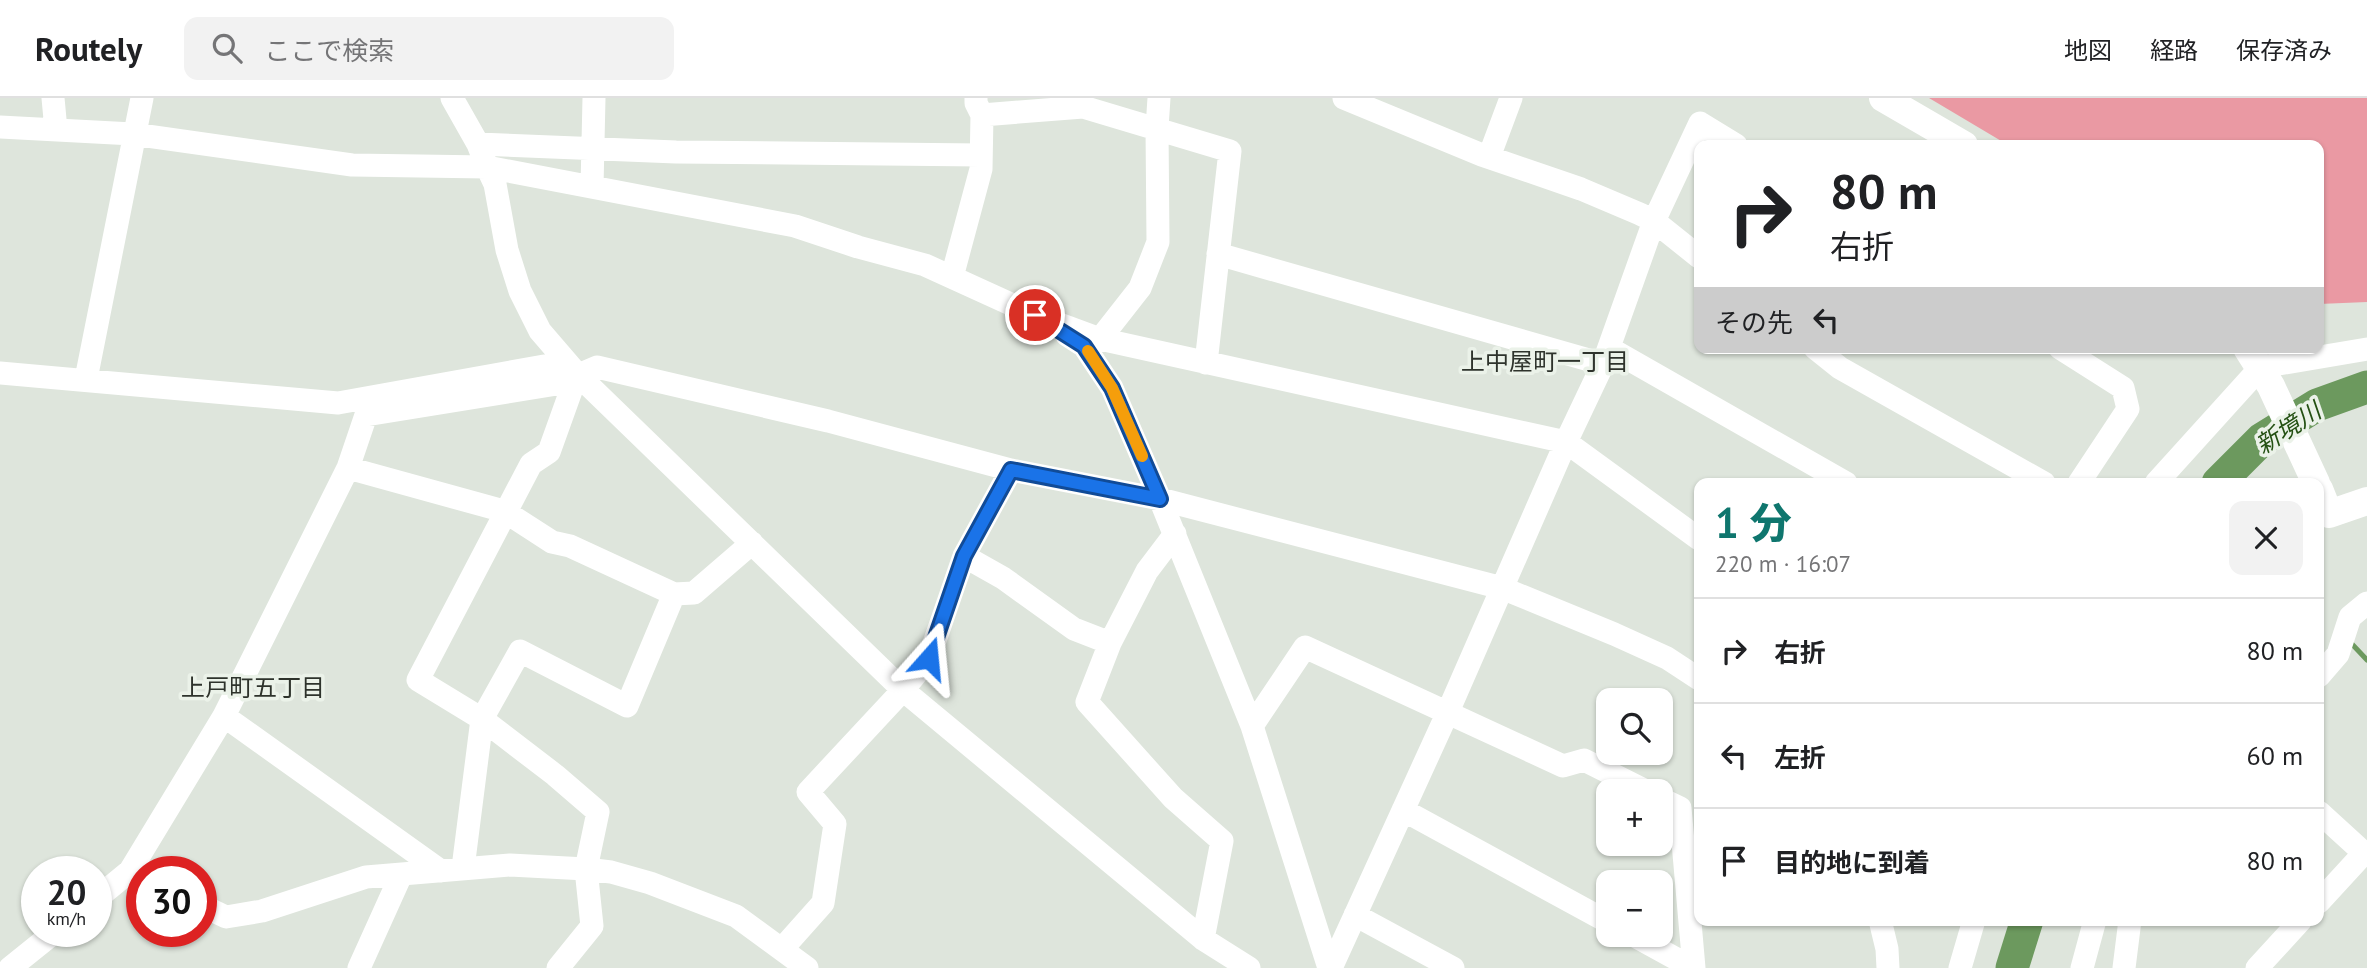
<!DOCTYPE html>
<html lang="ja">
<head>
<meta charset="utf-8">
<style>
	body { margin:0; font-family:"PT Sans","Noto Sans JP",sans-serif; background:#f2f2f2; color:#202124; height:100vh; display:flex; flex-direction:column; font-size:26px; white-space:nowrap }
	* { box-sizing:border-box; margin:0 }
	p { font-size:23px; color:#757577 }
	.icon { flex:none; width:38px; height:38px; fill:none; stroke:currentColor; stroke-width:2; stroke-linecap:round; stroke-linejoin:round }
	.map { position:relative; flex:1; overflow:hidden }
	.side { position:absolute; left:1694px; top:380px; width:630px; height:448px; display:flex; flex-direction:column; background:#fff; border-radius:14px; box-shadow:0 2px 5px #0004 }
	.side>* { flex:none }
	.hud { position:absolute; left:1694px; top:42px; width:630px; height:214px; border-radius:14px; box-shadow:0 2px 5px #0004; background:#fff; color:#202124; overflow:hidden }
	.buttons { position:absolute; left:1596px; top:590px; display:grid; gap:14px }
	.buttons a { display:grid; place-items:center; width:77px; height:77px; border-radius:14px; background:#fff; box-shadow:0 2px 5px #0004; font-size:35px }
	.speed { position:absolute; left:21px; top:758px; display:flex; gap:14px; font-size:35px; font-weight:700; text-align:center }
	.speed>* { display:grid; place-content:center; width:91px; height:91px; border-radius:50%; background:#fff; box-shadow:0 2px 5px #0004; line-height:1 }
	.speed small { font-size:18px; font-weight:400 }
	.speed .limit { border:10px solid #d22; background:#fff; color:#111 }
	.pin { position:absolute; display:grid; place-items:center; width:60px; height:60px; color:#fff; margin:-30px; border:4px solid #fff; border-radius:50%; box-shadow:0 2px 7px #0007 }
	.me { position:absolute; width:77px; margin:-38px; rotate:18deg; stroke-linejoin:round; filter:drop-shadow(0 0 5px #0008) }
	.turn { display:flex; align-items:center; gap:24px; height:147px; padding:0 21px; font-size:32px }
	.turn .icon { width:91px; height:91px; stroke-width:2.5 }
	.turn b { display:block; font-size:49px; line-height:60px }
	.then { display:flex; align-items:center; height:66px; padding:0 21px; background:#0003; gap:14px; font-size:26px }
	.round { display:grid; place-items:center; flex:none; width:74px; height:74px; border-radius:14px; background:#f2f2f2 }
	.head { display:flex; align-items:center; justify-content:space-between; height:119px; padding:0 21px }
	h1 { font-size:42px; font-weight:800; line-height:52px; color:#0f766e }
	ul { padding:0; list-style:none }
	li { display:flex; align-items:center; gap:21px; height:105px; padding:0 21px; border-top:2px solid #e0e0e0 }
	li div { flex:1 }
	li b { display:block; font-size:26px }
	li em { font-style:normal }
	header { display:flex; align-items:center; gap:42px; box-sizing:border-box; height:98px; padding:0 35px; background:#fff; border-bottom:2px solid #e0e0e0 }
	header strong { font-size:33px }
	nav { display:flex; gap:38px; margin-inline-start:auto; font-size:24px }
	.search { width:490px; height:63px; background:#f2f2f2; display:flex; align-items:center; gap:18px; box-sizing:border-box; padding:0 24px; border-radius:14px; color:#757577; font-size:26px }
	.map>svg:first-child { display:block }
</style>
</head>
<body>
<header>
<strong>Routely</strong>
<div class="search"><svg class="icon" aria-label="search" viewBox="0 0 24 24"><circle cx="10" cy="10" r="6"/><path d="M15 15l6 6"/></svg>ここで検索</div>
<nav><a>地図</a><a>経路</a><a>保存済み</a></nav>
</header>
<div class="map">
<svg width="2367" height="870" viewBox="0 0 2367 870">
	<rect width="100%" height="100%" fill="#dee5dc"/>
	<path fill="#ea99a3" d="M 1929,0 L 2367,0 L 2367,204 L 2319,206 L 2319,47 L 2008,47 Z"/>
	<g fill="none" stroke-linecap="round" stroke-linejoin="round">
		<path stroke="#6c995e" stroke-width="5" d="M 2351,545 L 2367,562"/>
		<path stroke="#6c995e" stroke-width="33" d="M 2218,385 L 2262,341 L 2317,307 L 2367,289
			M 2012,870 L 2027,822"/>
		<path stroke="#fff" stroke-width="23" d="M 53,0 L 56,32
			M 452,0 L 478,46 L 487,69 L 795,128 L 858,149 L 925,167 L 1035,217 L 1100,241 L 1566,344 L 1699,441
			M 1344,0 L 1482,57 L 1581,91 L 1640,116 L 1654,123 L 1699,159
			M 982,17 L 1083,9 L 1230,53 L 1206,265
			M 0,29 L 133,36 L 352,67 L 487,69 L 495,86 L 507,152 L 520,193 L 540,233 L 577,276 L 903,592 L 1203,841 L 1249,870
			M 478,46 L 676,54 L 981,57
			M 1489,59 L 1511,0
			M 592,89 L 594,0
			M 1218,156 L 1603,266
			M 952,179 L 981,71 L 982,17 L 976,5 L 976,0
			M 1067,237 L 1084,248 L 1112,290 L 1160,401 L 1252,628 L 1329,870
			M 1100,241 L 1140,190 L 1158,144 L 1157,30 L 1159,0
			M 1609,250 L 1846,385
			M 1815,250 L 1840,270 L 2044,385
			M 2060,250 L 2123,290 L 2128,311 L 2079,385
			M 0,275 L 338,305 L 544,268 L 577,276
			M 86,281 L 142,0
			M 348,370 L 504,413 L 552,444 L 570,448 L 674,496
			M 2156,385 L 2261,269 L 2367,251
			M 964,458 L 1003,480 L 1074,531 L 1110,545 L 1087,604 L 1173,700 L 1222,743 L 1203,841
			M 1110,545 L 1147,473 L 1175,436
			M 2319,578 L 2338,556 L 2350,519 L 2367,505
			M 224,618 L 441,773
			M 1252,628 L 1305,549 L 1563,668 L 1584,662 L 1646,693
			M 1661,701 L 1680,710 L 1694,870
			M 1403,712 L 1608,824
			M 2319,714 L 2364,755
			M 463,770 L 482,621 L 418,582 L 531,366 L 549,354 L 577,276
			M 96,801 L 130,773 L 224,618 L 348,370 L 366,317 L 557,286 L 597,269 L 828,323 L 1011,372 L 1160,401 L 1502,490 L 1614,536 L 1667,560 L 1699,581
			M 2319,804 L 2364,755 L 2367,755
			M 201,807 L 226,819 L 262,813 L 366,779 L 510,767 L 586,771 L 611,774 L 650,785 L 736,818 L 807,870
			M 1355,817 L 1453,870
			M 1880,822 L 1887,851 L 1888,870
			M 1631,836 L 1693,870
			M 782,851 L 823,805 L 835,726 L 808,694 L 903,592 L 929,560 L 964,458 L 1011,372
			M 10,870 L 56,833
			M 359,870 L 401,777
			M 558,870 L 592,828 L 586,771 L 598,714 L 555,677 L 482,621 L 520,553 L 627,608 L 674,496 L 694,495 L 752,445
			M 1331,870 L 1447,616 L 1566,344 L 1603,266 L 1654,123 L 1700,25 L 1736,47
			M 1960,870 L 1974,822
			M 2082,870 L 2095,822
			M 2124,870 L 2130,822
			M 2257,870 L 2301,822"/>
		<path stroke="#fff" stroke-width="28" d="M 1883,0 L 1964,47
			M 2247,250 L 2271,288 L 2316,385
			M 2319,391 L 2329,416 L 2367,403"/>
	</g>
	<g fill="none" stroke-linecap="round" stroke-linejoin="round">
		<defs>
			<path id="route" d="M 929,560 L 964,458 L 1011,372 L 1160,401 L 1112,290 L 1084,248 L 1035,217"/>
		</defs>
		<use href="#route" stroke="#114b97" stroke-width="18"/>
		<use href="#route" stroke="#1a73e8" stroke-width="12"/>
		<path stroke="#f59e0b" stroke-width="12" d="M 1088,253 L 1112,290 L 1142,358"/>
	</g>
	<g text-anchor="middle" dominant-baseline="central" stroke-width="7" stroke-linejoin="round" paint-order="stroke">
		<g font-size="24" fill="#2e332c" stroke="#ebf2e9">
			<text x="1545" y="263">上中屋町一丁目</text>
			<text x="253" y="589">上戸町五丁目</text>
		</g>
		<g font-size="24" font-style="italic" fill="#245013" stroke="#ebf2e9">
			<text transform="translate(2288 330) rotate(-33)">新境川</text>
		</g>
	</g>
</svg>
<div class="buttons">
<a><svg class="icon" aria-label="search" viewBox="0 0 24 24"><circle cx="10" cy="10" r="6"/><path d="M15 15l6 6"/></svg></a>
<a>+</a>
<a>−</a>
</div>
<div class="speed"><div>20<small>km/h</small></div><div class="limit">30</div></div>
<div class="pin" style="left:1035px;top:217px;background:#d93025"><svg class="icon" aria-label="arrive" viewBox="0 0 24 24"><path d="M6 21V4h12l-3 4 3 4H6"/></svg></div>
<svg class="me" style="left:929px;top:560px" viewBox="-20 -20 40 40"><path d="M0-17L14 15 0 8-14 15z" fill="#1a73e8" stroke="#fff" stroke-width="4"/></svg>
<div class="hud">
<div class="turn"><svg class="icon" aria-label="right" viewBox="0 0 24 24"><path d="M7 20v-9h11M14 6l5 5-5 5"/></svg><div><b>80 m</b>右折</div></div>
<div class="then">その先<svg class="icon" aria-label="left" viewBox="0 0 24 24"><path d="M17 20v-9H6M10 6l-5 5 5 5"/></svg></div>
</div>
<section class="side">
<div class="head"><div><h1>1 分</h1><p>220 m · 16:07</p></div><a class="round"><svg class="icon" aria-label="close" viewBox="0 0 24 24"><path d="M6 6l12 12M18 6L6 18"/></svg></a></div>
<ul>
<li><svg class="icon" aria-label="right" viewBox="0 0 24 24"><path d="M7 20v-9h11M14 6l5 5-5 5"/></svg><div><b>右折</b></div><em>80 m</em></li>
<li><svg class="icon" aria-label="left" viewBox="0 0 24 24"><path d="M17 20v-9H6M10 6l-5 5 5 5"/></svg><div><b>左折</b></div><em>60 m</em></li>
<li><svg class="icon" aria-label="arrive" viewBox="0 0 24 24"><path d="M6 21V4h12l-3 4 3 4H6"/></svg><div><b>目的地に到着</b></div><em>80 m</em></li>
</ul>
</section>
</div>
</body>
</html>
